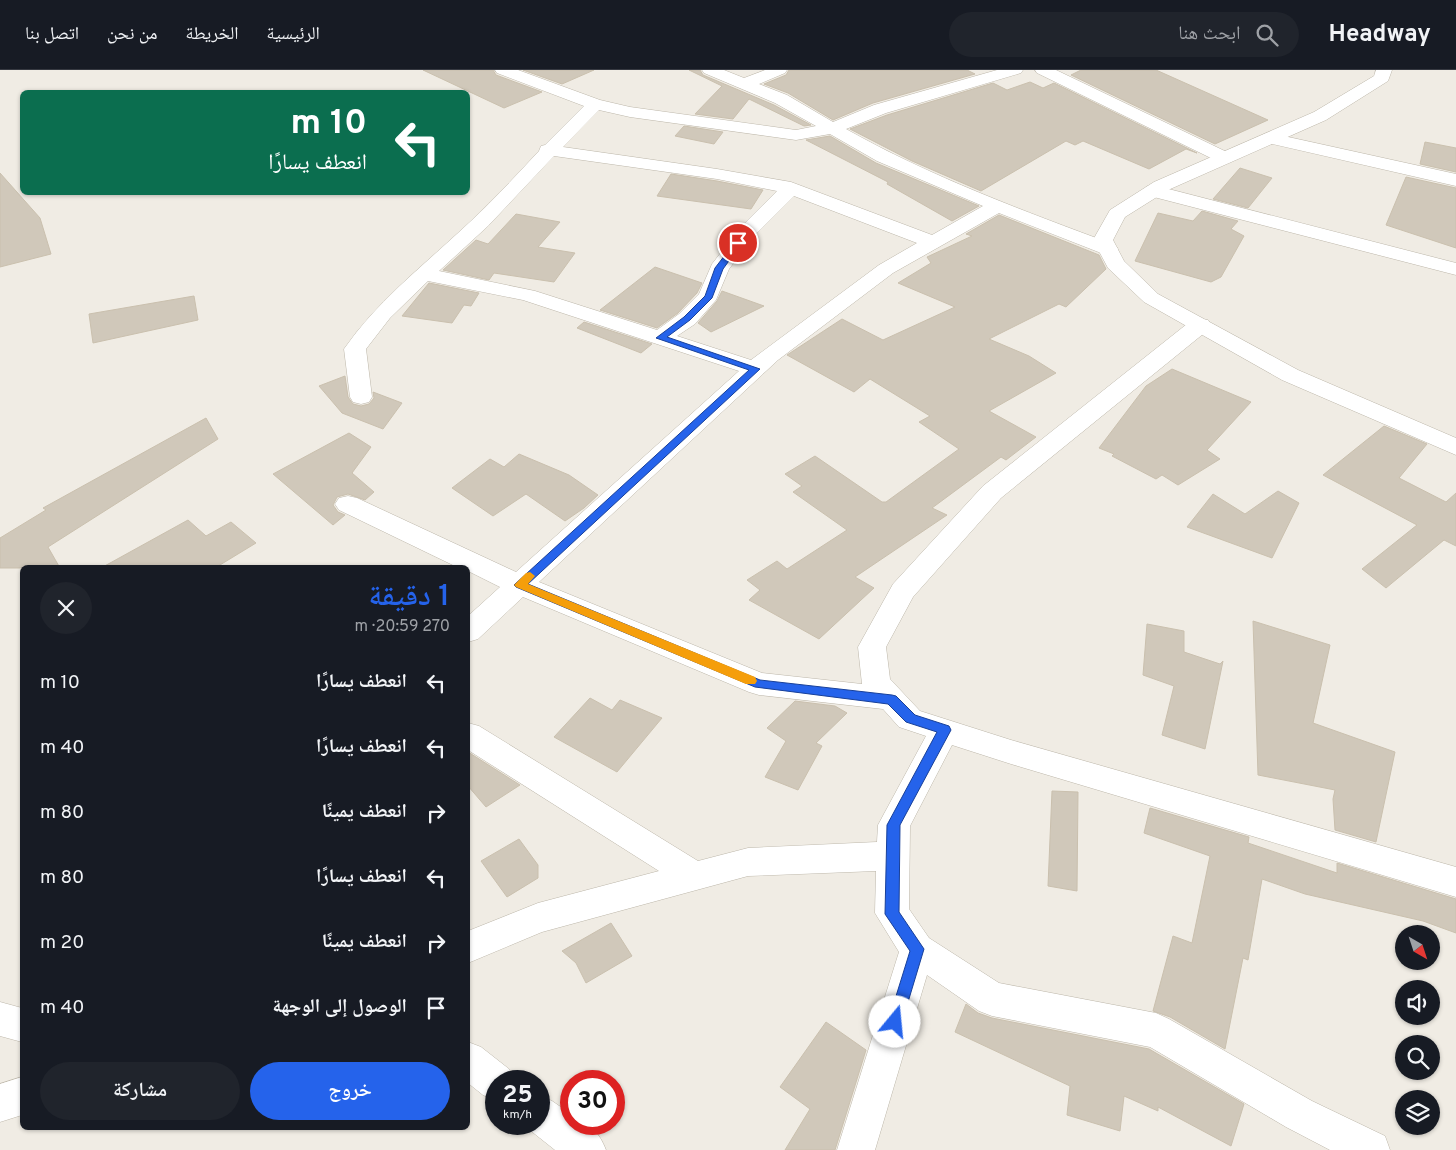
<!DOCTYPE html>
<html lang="ar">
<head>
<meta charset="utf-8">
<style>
	body { margin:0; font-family:Overpass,"Noto Naskh Arabic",sans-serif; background:#20242c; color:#f1f3f6; direction:rtl; height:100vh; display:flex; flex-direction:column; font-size:19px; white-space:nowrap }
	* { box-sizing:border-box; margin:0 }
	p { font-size:16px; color:#9ea1a6 }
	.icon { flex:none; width:28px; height:28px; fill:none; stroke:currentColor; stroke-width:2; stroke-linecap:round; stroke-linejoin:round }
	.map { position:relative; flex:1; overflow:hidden; direction:ltr }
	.panel { position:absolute; left:20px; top:495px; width:450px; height:565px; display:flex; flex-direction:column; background:#171b24; border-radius:8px; box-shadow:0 1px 4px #0004; direction:rtl }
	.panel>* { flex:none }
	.guide { position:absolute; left:20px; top:20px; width:450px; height:105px; border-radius:8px; box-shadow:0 1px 4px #0004; direction:rtl; background:#0b6e4f; color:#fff; overflow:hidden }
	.needle { width:32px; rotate:141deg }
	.fabs { position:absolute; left:1395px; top:855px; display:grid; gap:10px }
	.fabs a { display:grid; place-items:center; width:45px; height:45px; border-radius:50%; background:#171b24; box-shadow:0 1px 4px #0004; font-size:25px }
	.speed { position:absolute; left:485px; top:1000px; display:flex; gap:10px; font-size:25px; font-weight:700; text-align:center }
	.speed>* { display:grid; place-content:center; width:65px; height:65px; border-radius:50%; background:#171b24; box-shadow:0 1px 4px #0004; line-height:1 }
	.speed small { font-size:12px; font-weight:400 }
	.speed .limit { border:8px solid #d22; background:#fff; color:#111 }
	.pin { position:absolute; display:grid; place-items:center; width:42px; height:42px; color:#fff; margin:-21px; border:2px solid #fff; border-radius:50%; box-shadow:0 1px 5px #0007 }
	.me { position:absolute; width:55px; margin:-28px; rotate:17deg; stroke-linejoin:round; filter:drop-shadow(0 0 4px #0008) }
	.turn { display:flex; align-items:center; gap:18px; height:105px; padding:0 20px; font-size:22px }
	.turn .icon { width:65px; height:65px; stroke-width:2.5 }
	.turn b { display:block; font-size:35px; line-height:42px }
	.round { display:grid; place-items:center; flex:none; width:52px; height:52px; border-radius:26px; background:#20242c }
	.headline { display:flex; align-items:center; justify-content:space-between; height:85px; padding:0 20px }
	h1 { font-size:30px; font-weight:600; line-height:38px; color:#2563eb }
	.button { display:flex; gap:10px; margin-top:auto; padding:10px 20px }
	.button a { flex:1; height:58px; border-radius:30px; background:#2563eb; color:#fff; font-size:20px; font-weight:600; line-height:58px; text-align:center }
	.button a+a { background:#20242c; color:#f1f3f6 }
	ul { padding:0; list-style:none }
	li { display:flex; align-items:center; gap:15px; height:65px; padding:0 20px }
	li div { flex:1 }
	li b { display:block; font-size:19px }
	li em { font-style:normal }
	header { display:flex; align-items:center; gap:30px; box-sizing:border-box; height:70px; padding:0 25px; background:#171b24; border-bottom:1px solid #363941 }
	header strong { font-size:24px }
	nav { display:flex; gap:28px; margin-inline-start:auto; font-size:18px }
	.search { width:350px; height:45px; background:#20242c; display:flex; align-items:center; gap:12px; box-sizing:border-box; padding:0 18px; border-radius:28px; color:#9ea1a6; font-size:19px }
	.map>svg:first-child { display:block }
</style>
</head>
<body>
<header>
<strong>Headway</strong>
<div class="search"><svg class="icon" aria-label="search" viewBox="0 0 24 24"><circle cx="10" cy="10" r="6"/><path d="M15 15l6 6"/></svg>ابحث هنا</div>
<nav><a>الرئيسية</a><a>الخريطة</a><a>من نحن</a><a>اتصل بنا</a></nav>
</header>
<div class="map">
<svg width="1456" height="1080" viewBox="0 0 1456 1080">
	<rect width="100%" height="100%" fill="#f0ece4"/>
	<path fill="#d0c8ba" stroke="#cac0ae" d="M 423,0 L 493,0 L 496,5 L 542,22 L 504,38 Z
		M 523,0 L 594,0 L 562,14 Z
		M 689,0 L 700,0 L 703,5 L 774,35 L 811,55 L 804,56 L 749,29 L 733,49 L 695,44 L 722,16 Z
		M 789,0 L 967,0 L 975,4 L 873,33 L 833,50 L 788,23 L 764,14 L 786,5 Z
		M 1081,0 L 1156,0 L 1268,50 L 1215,74 L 1071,5 Z
		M 1030,12 L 1043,18 L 1054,13 L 1197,83 L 1186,79 L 1149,99 L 1083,71 L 1075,75 L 1066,71 L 981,121 L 912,91 L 850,59 L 887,45 L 993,13 L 1007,20 Z
		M 684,56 L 723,62 L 714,74 L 675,66 Z
		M 830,66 L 876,93 L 979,136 L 952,151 L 887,114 L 888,112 L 806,70 Z
		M 1425,72 L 1456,78 L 1456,102 L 1420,94 Z
		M 1240,98 L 1272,108 L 1248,138 L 1213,129 Z
		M 0,103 L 40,148 L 51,184 L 0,197 Z
		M 671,104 L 717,111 L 763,120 L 751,139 L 657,126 Z
		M 1406,107 L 1456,118 L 1456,178 L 1386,155 Z
		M 1202,141 L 1238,151 L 1231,159 L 1244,166 L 1221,207 L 1211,212 L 1135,191 L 1158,143 L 1193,151 Z
		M 516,144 L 560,152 L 538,177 L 575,183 L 554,212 L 494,203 L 489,210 L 443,200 L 476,170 L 488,174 Z
		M 999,145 L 1099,185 L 1106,199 L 1066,237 L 1059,234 L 989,269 L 1029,286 L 1056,303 L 989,341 L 1036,367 L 1006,390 L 1001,387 L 932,438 L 947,445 L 855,507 L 874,518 L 819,569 L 749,530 L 760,520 L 747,510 L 777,491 L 787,499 L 847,460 L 793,422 L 802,416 L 785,404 L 815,386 L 882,432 L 886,432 L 959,379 L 919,352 L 930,346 L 870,309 L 854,322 L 787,285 L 842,249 L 883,270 L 955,237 L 898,213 L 931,193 L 927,187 L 972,166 L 966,164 Z
		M 655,197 L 702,213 L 697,223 L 678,243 L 657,258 L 600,240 Z
		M 429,213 L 479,223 L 471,236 L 464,235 L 452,253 L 402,246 Z
		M 722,221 L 764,236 L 711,262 L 698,253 L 717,231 Z
		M 194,226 L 198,250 L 93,273 L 89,244 Z
		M 584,252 L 652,274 L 641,283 L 577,258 Z
		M 1172,299 L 1251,332 L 1207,380 L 1220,389 L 1178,415 L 1162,405 L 1156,409 L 1112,386 L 1114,384 L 1099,378 L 1146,316 Z
		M 345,306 L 348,327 L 353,334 L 361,336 L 369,334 L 374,328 L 373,322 L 402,333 L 383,359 L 342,343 L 319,316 Z
		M 206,348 L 218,369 L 48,477 L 60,498 L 0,498 L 0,468 L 46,440 L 43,438 Z
		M 1384,356 L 1427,374 L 1399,408 L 1446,432 L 1456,423 L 1456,476 L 1444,470 L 1386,518 L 1362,499 L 1417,455 L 1323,405 Z
		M 349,363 L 371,377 L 352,403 L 374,422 L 365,430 L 348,424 L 337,427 L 333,435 L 338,442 L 345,445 L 333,455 L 273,404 Z
		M 519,384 L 569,405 L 598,425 L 584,438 L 565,451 L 526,424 L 493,446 L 452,418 L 490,389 L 504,397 Z
		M 1278,421 L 1299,433 L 1272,488 L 1187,457 L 1213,424 L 1245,444 Z
		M 188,450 L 206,466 L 231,452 L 256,473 L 215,498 L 101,498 Z
		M 1253,551 L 1330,575 L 1313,653 L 1395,682 L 1376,772 L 1335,760 L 1333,729 L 1335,720 L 1258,705 Z
		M 1147,554 L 1184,561 L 1184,582 L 1220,594 L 1223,591 L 1205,679 L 1162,665 L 1174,616 L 1143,605 Z
		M 590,628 L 612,640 L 620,630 L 662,648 L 617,702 L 554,667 Z
		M 795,631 L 835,636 L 847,643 L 816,673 L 822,676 L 798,720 L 765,707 L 786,671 L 767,658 Z
		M 468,682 L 520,715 L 486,737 L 468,716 Z
		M 1052,721 L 1078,722 L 1077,821 L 1048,816 Z
		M 1150,738 L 1249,767 L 1248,773 L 1337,803 L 1337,793 L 1456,829 L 1456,863 L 1423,851 L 1305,824 L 1262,809 L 1248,890 L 1243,888 L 1225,979 L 1170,947 L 1153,941 L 1173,866 L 1192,873 L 1210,786 L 1144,763 Z
		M 519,769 L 538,795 L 538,808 L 507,827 L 481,791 Z
		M 611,853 L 632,886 L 586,913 L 576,893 L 562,881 Z
		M 966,934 L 978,943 L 992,948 L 1149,979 L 1244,1034 L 1231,1076 L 1158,1037 L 1158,1041 L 1124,1026 L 1120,1061 L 1067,1045 L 1070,1016 L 955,962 Z
		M 826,952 L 866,980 L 835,1080 L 785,1080 L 810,1039 L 780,1017 Z"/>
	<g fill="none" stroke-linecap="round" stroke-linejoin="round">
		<defs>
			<path id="minor" d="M 495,0 L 518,0 L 600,30 L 630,37 L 796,60 L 816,56 L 775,33 L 704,3 L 702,0 L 724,0 L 744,8 L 765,0 L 787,0 L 785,3 L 759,14 L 787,25 L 833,52 L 874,35 L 997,0 L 1023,0 L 1021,3 L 886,43 L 846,59 C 931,107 1024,141 1115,175 L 1118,179 L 1115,183 L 1108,185 L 1101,183 L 999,143 L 893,203 L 778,290 L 539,512 L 762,603 L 862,614 L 858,577 L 893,514 L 983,416 L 1192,250 L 1200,249 L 1208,250 L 1211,255 L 1208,260 L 1001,428 L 913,527 L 886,577 L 890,609 L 920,641 L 1011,670 L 1456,797 L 1456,827 L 1011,694 L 952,675 L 910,756 L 909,839 L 929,868 L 999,913 L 1156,943 L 1169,949 L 1312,1031 L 1385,1066 L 1390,1080 L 1330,1080 L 1286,1057 L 1150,977 L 992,946 L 979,941 L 927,905 L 875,1080 L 837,1080 L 899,882 L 875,843 L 876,801 L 748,806 L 542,862 L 468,893 L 468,861 L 538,833 L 659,801 L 468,680 L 468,653 L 479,656 L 698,791 L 748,778 L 877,772 L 878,755 L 926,666 L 899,657 L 883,639 L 759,625 L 749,622 L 523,527 L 478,569 L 468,572 L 468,546 L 500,517 L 468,501 L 468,498 L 459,498 L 339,440 L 335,434 L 339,428 L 348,426 L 357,428 L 516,502 L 739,301 L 523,230 L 428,211 L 390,248 L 366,279 L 372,327 L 369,332 L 361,334 L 353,332 L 350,327 L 344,279 C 376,233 418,200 458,163 C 487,137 513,109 539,81 L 541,76 L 545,75 L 584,36 L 497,3 ZM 599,40 L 630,47 L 796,70 L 830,64 L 877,91 L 983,136 L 932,165 L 791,112 L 717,99 L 563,77 ZM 554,86 L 717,109 L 777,121 L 741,157 L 712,194 L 699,224 L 679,244 L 657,260 L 535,221 L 439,201 L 488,156 ZM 794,126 L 917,173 L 879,195 L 751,290 L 677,266 L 695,254 L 716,230 L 729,199 L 755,165 Z
				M 1035,0 L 1056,0 L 1231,84 L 1234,88 L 1231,92 L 1225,93 L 1219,92 L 1037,3 Z
				M 1270,63 L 1456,104 L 1456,116 L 1264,72 L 1261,68 L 1264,64 Z
				M 1153,115 L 1456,193 L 1456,205 L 1146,125 L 1144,121 L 1146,117 Z
				M 0,932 L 22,938 L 22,972 L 0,966 Z
				M 468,972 L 481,977 L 509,999 L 514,1011 L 496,1011 L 496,1031 L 483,1025 L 468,1013 Z
				M 22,1007 L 22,1045 L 0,1052 L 0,1014 Z
				M 539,1025 L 552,1031 L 571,1044 L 571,1054 C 591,1054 599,1062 606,1080 L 555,1080 L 526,1057 L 524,1054 L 539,1054 Z"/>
			<path id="tertiary" d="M 1376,0 L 1392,0 L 1388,11 L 1326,50 L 1168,120 L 1125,147 L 1113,170 L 1124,191 L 1158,224 L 1298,300 L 1456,368 L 1456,385 L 1282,310 L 1144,232 L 1108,198 L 1093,170 L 1110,140 L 1154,112 L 1314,42 L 1374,6 Z"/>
		</defs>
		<use href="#minor" stroke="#bdb7aa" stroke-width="1"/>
		<use href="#tertiary" stroke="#bdb7aa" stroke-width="1"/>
		<use href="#minor" fill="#fff" fill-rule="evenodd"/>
		<use href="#tertiary" fill="#fff" fill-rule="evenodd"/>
	</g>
	<path fill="#2563eb" stroke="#184099" d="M 735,172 L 742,173 L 723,199 L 712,228 L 690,250 L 667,267 L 760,299 L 528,514 L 760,610 L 892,625 L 896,626 L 915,645 L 949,656 L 951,660 L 900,755 L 899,842 L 924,879 L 902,952 L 900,957 L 895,960 L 890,957 L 888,952 L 910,881 L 885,844 L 887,755 L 937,662 L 906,652 L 888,634 L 755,617 L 516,517 L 514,515 L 749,300 L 656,268 L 684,247 L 705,226 L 715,198 Z"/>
	<path fill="#f59e0b" d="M 530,502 L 535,506 L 528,514 L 755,607 L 757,611 L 755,614 L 746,614 L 516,517 L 514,515 L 526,503 Z"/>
</svg>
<div class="fabs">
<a><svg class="needle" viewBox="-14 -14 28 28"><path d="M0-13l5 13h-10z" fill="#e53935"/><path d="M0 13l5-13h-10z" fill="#9ea1a6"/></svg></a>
<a><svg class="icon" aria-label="sound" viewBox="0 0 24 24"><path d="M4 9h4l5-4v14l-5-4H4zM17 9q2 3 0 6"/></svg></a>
<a><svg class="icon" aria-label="search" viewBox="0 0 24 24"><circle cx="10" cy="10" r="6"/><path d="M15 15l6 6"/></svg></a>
<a><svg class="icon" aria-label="layers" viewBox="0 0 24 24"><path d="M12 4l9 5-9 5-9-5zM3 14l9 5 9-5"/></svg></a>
</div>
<div class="speed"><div>25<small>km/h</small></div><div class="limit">30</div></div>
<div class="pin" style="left:738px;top:173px;background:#d93025"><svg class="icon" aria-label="arrive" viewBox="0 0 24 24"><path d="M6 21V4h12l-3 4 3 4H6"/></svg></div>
<svg class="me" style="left:895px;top:952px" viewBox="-20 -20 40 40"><circle r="19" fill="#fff"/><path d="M0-13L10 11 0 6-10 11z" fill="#2563eb"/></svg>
<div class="guide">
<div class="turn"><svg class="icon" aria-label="left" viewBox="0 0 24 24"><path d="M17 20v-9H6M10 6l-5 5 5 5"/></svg><div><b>10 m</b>انعطف يسارًا</div></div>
</div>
<section class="panel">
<div class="headline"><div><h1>1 دقيقة</h1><p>270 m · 20:59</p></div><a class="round"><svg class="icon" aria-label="close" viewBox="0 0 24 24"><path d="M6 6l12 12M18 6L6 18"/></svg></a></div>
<ul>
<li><svg class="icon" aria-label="left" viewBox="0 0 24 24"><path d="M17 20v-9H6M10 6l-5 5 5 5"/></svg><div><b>انعطف يسارًا</b></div><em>10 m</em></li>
<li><svg class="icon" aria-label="left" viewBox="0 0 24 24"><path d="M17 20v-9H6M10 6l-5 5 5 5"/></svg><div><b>انعطف يسارًا</b></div><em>40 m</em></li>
<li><svg class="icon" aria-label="right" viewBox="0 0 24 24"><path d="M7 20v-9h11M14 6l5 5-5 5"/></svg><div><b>انعطف يمينًا</b></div><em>80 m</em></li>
<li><svg class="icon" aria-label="left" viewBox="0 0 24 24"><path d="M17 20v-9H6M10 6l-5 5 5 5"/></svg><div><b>انعطف يسارًا</b></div><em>80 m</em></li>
<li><svg class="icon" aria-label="right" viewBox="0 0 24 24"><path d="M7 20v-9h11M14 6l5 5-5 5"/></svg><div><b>انعطف يمينًا</b></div><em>20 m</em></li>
<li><svg class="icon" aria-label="arrive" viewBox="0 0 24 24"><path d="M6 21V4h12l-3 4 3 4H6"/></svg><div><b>الوصول إلى الوجهة</b></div><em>40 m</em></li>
</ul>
<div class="button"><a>خروج</a><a>مشاركة</a></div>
</section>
</div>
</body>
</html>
